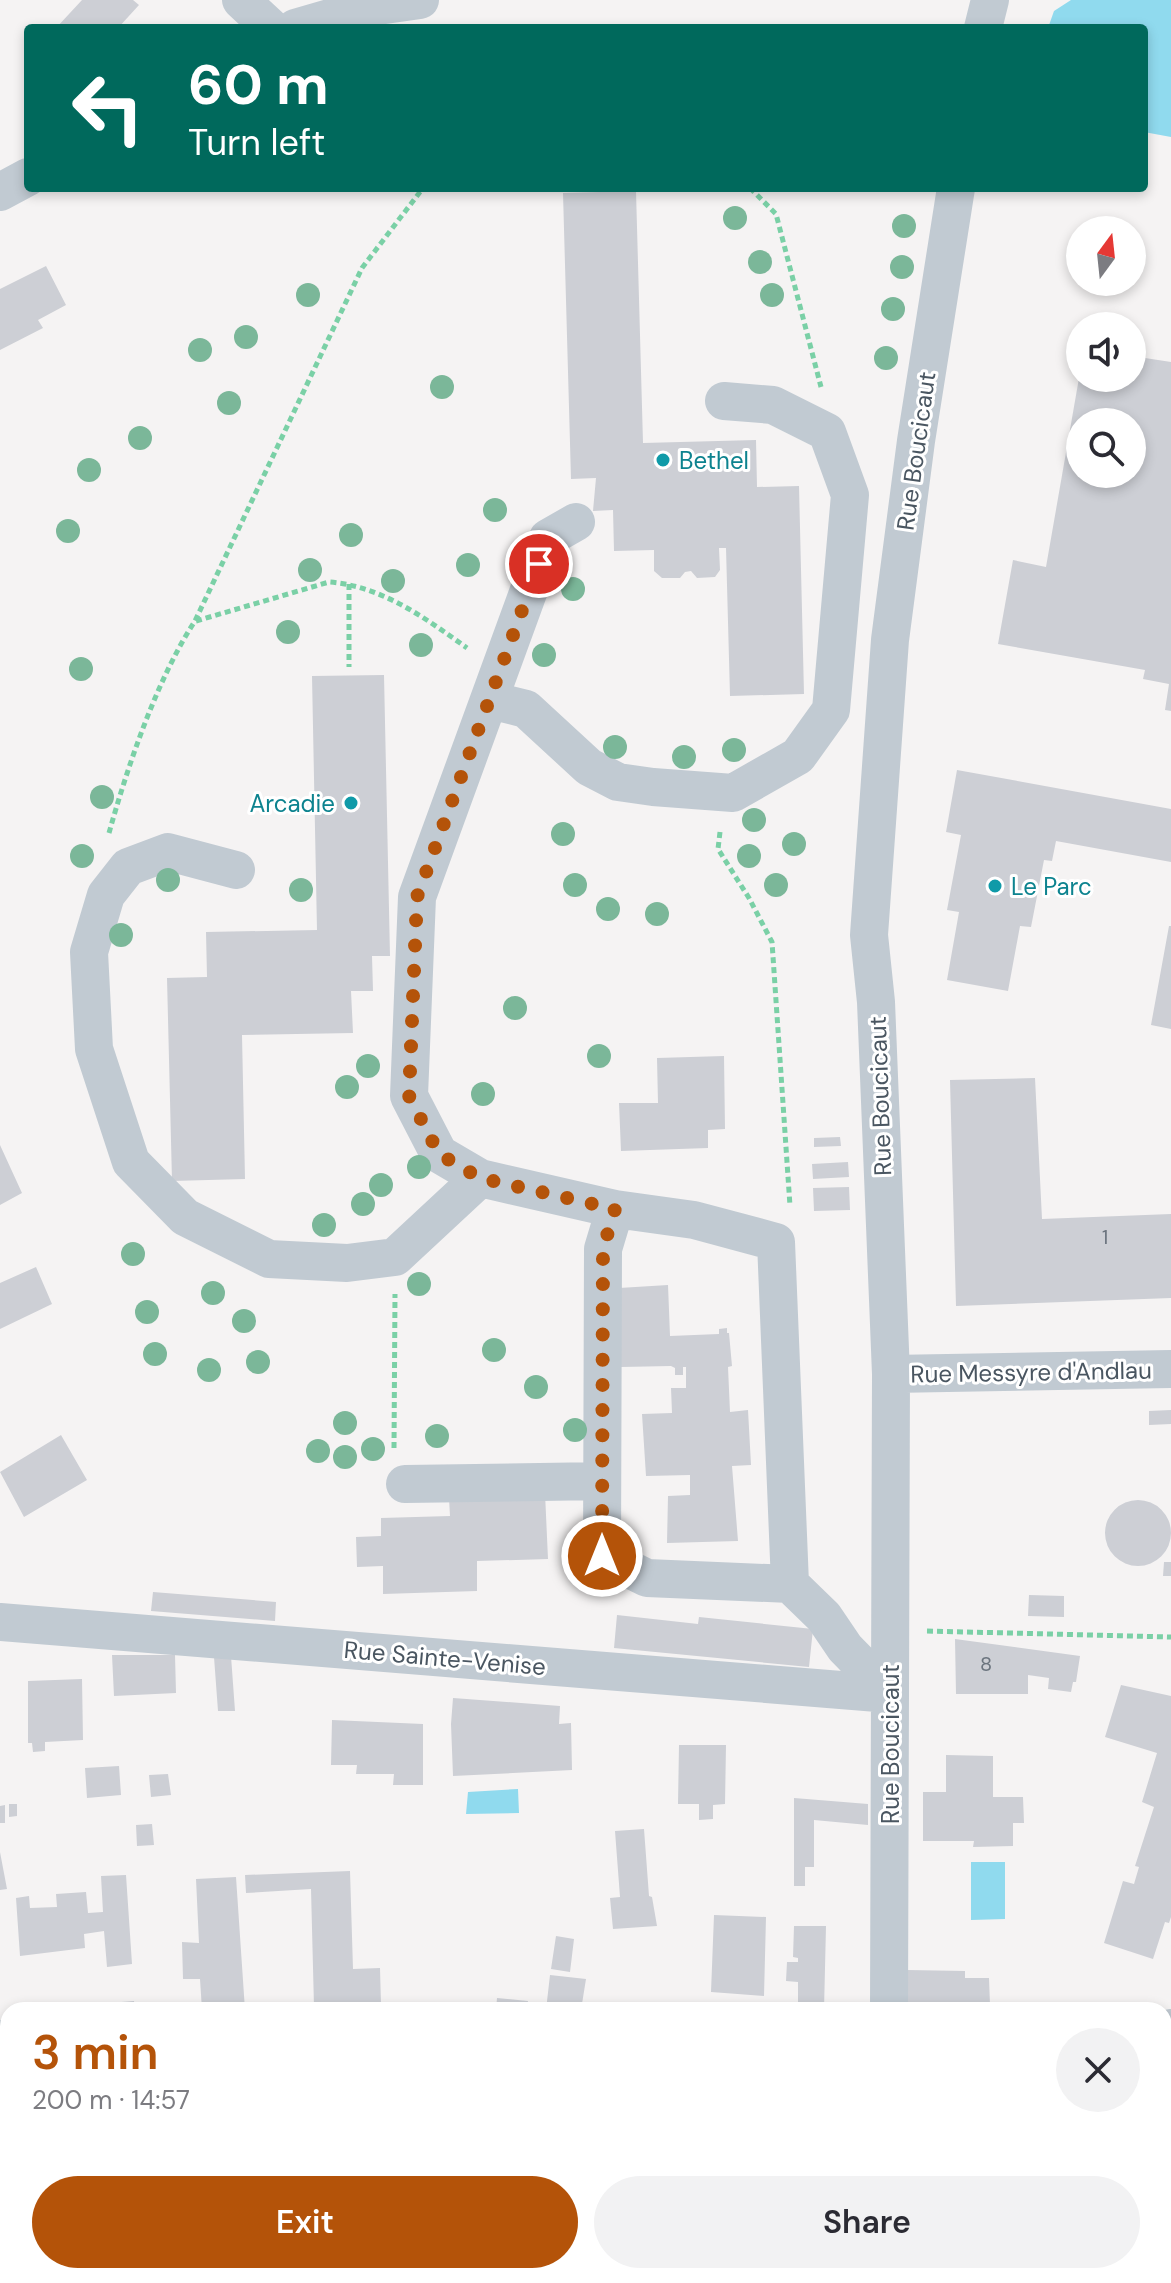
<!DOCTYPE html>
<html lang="en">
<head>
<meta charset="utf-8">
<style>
	body { margin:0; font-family:"DM Sans",sans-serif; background:#f2f2f3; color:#2b2b33; height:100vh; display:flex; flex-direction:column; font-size:30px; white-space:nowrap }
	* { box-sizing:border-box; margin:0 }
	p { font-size:26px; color:#7c7c81 }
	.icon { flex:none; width:44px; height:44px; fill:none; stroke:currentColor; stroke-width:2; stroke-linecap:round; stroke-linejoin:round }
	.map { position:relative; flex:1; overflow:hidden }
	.panel { position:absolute; left:0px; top:2002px; width:1172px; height:282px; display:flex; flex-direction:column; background:#fff; border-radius:24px 24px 0 0; box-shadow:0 4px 12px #0003 }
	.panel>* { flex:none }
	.guide { position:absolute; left:24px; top:24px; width:1124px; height:168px; border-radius:8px; box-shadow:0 4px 12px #0003; background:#00695c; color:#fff; overflow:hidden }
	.needle { width:52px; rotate:15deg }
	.fabs { position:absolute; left:1066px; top:216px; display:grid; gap:16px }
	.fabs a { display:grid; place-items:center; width:80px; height:80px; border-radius:50%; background:#fff; box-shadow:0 4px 12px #0003; font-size:40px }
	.pin { position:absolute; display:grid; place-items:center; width:68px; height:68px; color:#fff; margin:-34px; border:4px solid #fff; border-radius:50%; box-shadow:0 2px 8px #0007 }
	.me { position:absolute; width:88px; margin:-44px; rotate:0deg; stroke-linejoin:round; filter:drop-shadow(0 0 6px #0008) }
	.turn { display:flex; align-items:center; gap:28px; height:168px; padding:0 32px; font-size:36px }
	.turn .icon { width:104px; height:104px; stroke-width:2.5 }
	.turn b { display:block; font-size:56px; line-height:68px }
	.round { display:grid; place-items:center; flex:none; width:84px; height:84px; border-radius:42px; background:#f2f2f3 }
	.head { display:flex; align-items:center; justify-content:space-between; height:136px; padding:0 32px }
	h1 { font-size:48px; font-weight:600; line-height:60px; color:#b45309 }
	.button { display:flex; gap:16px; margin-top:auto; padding:16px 32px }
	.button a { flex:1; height:92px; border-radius:48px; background:#b45309; color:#fff; font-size:32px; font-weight:600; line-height:92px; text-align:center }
	.button a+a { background:#f2f2f3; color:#2b2b33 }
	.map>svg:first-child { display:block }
</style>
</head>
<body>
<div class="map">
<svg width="1171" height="2283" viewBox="0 0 1171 2283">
	<rect width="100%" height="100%" fill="#f5f3f3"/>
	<path fill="#90daee" d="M 1071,0 L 1171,0 L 1171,137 L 1144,132 L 1144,28 L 1048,28 L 1054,11 Z
		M 518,1789 L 519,1813 L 466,1814 L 468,1792 Z
		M 971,1862 L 1005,1862 L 1005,1919 L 971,1920 Z"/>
	<path fill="#cdcfd5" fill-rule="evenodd" d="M 82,0 L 133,0 L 139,5 L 118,28 L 56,28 Z
		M 636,191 L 643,443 L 756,440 L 757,487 L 799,486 L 804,694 L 730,696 L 726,548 L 719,548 L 720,570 L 715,577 L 697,578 L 691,571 L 685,572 L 680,578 L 662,578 L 654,571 L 654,550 L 614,551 L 613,510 L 593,511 L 596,478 L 571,479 L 563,193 Z
		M 46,266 L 66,305 L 38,320 L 43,328 L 0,350 L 0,289 Z
		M 1132,356 L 1171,362 L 1171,711 L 1165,710 L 1169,684 L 1143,679 L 1145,670 L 998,644 L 1013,560 L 1046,567 L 1079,378 L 1132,378 ZM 1080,422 L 1132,422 L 1132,474 L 1080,474 Z
		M 384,675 L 390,956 L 372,956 L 373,991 L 351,991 L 353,1033 L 242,1035 L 245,1179 L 172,1181 L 167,978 L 207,977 L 206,932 L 317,930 L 312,676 Z
		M 957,770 L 1171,809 L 1171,862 L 1056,841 L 1052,861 L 1044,860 L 1031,927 L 1020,926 L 1008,991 L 947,980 L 959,912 L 947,910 L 961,835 L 946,832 Z
		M 1169,926 L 1171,926 L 1171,1029 L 1151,1025 Z
		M 724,1056 L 725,1129 L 708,1130 L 708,1148 L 621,1151 L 619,1103 L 658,1103 L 657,1058 Z
		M 1035,1078 L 1042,1219 L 1171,1214 L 1171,1298 L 956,1306 L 950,1080 Z
		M 840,1137 L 841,1146 L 814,1147 L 814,1138 Z
		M 0,1145 L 22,1193 L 0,1205 Z
		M 848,1162 L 849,1177 L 813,1179 L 812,1164 Z
		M 849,1187 L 850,1210 L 814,1211 L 813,1188 Z
		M 36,1267 L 52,1304 L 0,1329 L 0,1283 Z
		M 668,1285 L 670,1336 L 719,1334 L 719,1329 L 727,1328 L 727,1333 L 729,1333 L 732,1366 L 728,1367 L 730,1412 L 748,1410 L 751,1465 L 732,1466 L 738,1541 L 667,1543 L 668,1496 L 690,1495 L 690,1475 L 646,1476 L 642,1414 L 672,1413 L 671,1388 L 686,1388 L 686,1367 L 683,1367 L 683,1375 L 675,1375 L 675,1368 L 671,1366 L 621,1367 L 619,1288 Z
		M 1171,1410 L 1171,1424 L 1149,1425 L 1149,1411 Z
		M 61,1435 L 87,1480 L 24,1517 L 0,1472 Z
		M 545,1493 L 548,1559 L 477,1561 L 477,1591 L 383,1594 L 383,1566 L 357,1567 L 356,1537 L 381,1536 L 381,1518 L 450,1516 L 449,1498 Z
		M1105 1533a33 33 0 1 1 66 0a33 33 0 1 1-66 0Z
		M 1164,1562 L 1171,1562 L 1171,1576 L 1163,1576 Z
		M 153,1592 L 276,1602 L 275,1621 L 151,1611 Z
		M 1029,1595 L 1064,1596 L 1064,1617 L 1028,1616 Z
		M 617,1615 L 698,1624 L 699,1617 L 813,1629 L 809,1667 L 614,1648 Z
		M 955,1639 L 1080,1656 L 1076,1682 L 1073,1682 L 1071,1692 L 1048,1689 L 1049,1678 L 1028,1675 L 1028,1694 L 956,1694 Z
		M 112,1655 L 175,1655 L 176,1693 L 114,1696 Z
		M 231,1656 L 235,1711 L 218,1711 L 214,1657 Z
		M 82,1679 L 83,1740 L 45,1742 L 45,1751 L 33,1752 L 32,1743 L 28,1743 L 28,1681 Z
		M 1121,1685 L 1171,1696 L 1171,1917 L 1169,1923 L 1165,1922 L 1153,1959 L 1104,1943 L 1123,1881 L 1134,1884 L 1139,1867 L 1135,1866 L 1154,1807 L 1142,1802 L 1157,1753 L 1105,1737 Z
		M 453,1698 L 560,1706 L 559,1724 L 571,1723 L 572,1770 L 453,1776 L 451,1724 Z
		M 332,1720 L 423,1724 L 423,1785 L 393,1785 L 394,1774 L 356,1774 L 357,1765 L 331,1765 Z
		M 679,1745 L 726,1745 L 725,1804 L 713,1805 L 713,1819 L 699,1820 L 699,1804 L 678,1804 Z
		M 946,1755 L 993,1756 L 993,1797 L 1023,1797 L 1024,1823 L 1013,1823 L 1013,1846 L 973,1847 L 974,1841 L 923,1841 L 923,1792 L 946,1792 Z
		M 119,1766 L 121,1795 L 87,1798 L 85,1768 Z
		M 168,1774 L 171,1795 L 151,1797 L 149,1775 Z
		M 794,1798 L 868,1804 L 868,1825 L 814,1820 L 814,1867 L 805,1867 L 805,1886 L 794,1886 Z
		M 9,1804 L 17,1804 L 17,1816 L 9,1817 Z
		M 5,1805 L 5,1823 L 0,1823 L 0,1806 Z
		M 152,1824 L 154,1845 L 137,1846 L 136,1825 Z
		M 644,1829 L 649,1896 L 652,1897 L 657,1926 L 613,1929 L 610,1898 L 620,1897 L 615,1831 Z
		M 0,1852 L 7,1889 L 0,1890 Z
		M 350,1871 L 353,1969 L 380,1968 L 381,2005 L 314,2007 L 311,1889 L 246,1893 L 245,1875 Z
		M 126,1875 L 132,1964 L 107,1967 L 104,1931 L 84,1934 L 85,1948 L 20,1956 L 16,1898 L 29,1896 L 30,1908 L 57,1907 L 56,1894 L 86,1892 L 88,1913 L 103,1912 L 101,1876 Z
		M 236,1877 L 245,2010 L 202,2010 L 200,1979 L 183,1979 L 182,1942 L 199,1943 L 196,1879 Z
		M 714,1915 L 766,1917 L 764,1996 L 711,1992 Z
		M 794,1926 L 826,1926 L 824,2010 L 798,2010 L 798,1982 L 786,1981 L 787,1962 L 798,1962 L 798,1958 L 793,1957 Z
		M 556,1936 L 574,1939 L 570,1972 L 551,1969 Z
		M 907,1970 L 965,1971 L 965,1978 L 989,1978 L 990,2005 L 965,2006 L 965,2010 L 907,2010 Z
		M 550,1975 L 586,1979 L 581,2010 L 546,2010 Z
		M 497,1998 L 528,2001 L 527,2010 L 496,2010 Z
		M 134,2001 L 135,2010 L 110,2010 L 109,2003 Z
		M 1062,2004 L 1102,2008 L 1102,2010 L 1061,2010 Z
		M 0,2183 L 8,2183 L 8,2220 L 0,2220 Z
		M 667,2276 L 704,2276 L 704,2283 L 678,2283 Z
		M 724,2276 L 802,2276 L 804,2277 L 803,2283 L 723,2283 Z
		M 811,2276 L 866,2276 L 866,2283 L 810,2283 Z"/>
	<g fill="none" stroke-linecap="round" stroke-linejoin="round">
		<path stroke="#7ad0a6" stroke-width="5" stroke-dasharray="6 4" stroke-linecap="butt" d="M 750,188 L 776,214 L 821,387
			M 349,584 L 349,667
			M 196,621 L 329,582 C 382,586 425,618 467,648
			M 720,832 L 718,849 L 749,898 L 772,942 L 790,1206
			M 109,833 C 128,765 157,679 195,621 L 362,268 L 423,188
			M 394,1448 L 395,1294
			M 927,1631 L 1171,1637
			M 1164,2116 L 1171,2117"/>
		<path stroke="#c1cad2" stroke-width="38" d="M 241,0 L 271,28
			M 295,28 L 364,8 L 420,0
			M 983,28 L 990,0
			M 0,192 L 28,177
			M 576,522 L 548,538 L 417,897 L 409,1096 L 439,1154 L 480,1178 L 615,1209
			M 490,700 L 526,709 L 589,767 L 618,782 L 653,787 L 733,793 L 798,756 L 831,710 L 850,495 L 827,432 L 773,405 L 724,401
			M 236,870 L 168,852 L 128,867 L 106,895 L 89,952 L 94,1049 L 131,1162 L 185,1217 L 269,1259 L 347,1263 L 395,1257 L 480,1178
			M 891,1374 L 1171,1369
			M 405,1484 L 602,1481
			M 790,1584 L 647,1578 L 602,1556 L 603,1249 L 615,1209 L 694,1220 L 776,1242 L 790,1584 L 824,1617 L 845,1648 L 890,1694
			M 0,1622 L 890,1694
			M 889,2010 L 891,1374 L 876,1002 L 869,935 L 890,640 L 916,441 L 956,188
			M 0,2039 L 8,2041
			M 1164,2050 L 1171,2028
			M 576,2276 L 600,2283
			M 890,2276 L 890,2283
			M 442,2283 L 498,2276
			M 1058,2283 L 1071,2276"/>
	</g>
	<g fill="#7bb799">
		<circle cx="735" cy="218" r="12"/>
		<circle cx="904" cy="226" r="12"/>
		<circle cx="760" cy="262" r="12"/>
		<circle cx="902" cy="267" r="12"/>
		<circle cx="308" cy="295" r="12"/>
		<circle cx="772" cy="295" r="12"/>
		<circle cx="893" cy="309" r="12"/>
		<circle cx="246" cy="337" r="12"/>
		<circle cx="200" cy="350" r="12"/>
		<circle cx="886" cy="358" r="12"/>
		<circle cx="442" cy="387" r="12"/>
		<circle cx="229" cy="403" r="12"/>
		<circle cx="140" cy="438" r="12"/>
		<circle cx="89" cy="470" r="12"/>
		<circle cx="495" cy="510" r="12"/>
		<circle cx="68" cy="531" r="12"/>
		<circle cx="351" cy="535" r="12"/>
		<circle cx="468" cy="565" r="12"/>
		<circle cx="310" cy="570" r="12"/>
		<circle cx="393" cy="581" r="12"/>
		<circle cx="573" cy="589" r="12"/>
		<circle cx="288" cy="632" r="12"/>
		<circle cx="421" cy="645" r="12"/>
		<circle cx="544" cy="655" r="12"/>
		<circle cx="81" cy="669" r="12"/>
		<circle cx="615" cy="747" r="12"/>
		<circle cx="734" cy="750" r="12"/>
		<circle cx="684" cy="757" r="12"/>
		<circle cx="102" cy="797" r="12"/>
		<circle cx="754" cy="820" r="12"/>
		<circle cx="563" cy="834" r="12"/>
		<circle cx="794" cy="844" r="12"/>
		<circle cx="82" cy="856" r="12"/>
		<circle cx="749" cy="856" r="12"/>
		<circle cx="168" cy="880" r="12"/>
		<circle cx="575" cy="885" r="12"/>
		<circle cx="776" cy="885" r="12"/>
		<circle cx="301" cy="890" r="12"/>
		<circle cx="608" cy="909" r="12"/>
		<circle cx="657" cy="914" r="12"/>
		<circle cx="121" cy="935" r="12"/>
		<circle cx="515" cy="1008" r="12"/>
		<circle cx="599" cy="1056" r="12"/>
		<circle cx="368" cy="1066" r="12"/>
		<circle cx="347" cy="1087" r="12"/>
		<circle cx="483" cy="1094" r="12"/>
		<circle cx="419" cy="1167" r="12"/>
		<circle cx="381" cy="1185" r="12"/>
		<circle cx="363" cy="1204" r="12"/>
		<circle cx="324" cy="1225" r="12"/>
		<circle cx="133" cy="1254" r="12"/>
		<circle cx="419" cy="1284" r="12"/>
		<circle cx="213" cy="1293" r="12"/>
		<circle cx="147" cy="1312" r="12"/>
		<circle cx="244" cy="1321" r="12"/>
		<circle cx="494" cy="1350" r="12"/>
		<circle cx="155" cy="1354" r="12"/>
		<circle cx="258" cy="1362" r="12"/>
		<circle cx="209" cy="1370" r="12"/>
		<circle cx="536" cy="1387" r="12"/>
		<circle cx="345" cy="1423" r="12"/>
		<circle cx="575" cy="1430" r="12"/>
		<circle cx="437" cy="1436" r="12"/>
		<circle cx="373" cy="1449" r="12"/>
		<circle cx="318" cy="1451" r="12"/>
		<circle cx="345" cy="1457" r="12"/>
	</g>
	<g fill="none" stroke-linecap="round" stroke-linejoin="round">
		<path stroke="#b45309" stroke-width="14" stroke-dasharray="0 25.2" d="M 539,564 L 417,897 L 409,1096 L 439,1154 L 480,1178 L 615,1209 L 603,1249 L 602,1556"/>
	</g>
	<g fill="#0f9aa8" stroke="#fff" stroke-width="3">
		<circle cx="663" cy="460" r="8"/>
		<circle cx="351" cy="803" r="8"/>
		<circle cx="995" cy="886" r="8"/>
	</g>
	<g text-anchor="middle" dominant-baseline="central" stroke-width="6" stroke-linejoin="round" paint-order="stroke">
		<g font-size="20" fill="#6b747e">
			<text x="1105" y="1237">1</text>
			<text x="986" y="1664">8</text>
		</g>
		<g font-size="24" fill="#4a5661" stroke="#fff">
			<text transform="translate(916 451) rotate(-82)">Rue Boucicaut</text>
			<text transform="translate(880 1096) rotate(-92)">Rue Boucicaut</text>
			<text transform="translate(1031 1372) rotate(-1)">Rue Messyre d'Andlau</text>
			<text transform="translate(445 1658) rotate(5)">Rue Sainte-Venise</text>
			<text transform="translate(890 1744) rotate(-90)">Rue Boucicaut</text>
		</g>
		<g font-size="24" fill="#0d838f" stroke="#fff" text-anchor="start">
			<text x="679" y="460">Bethel</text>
			<text x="335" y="803" text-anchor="end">Arcadie</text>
			<text x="1011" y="886">Le Parc</text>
		</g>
	</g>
</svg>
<div class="fabs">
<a><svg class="needle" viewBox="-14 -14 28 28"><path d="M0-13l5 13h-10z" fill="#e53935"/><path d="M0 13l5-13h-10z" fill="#7c7c81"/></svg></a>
<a><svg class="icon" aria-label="sound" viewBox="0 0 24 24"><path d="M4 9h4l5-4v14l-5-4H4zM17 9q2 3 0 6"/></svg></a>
<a><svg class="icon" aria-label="search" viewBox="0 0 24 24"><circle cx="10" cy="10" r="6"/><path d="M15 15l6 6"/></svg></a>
</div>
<div class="pin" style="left:539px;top:564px;background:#d93025"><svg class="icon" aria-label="arrive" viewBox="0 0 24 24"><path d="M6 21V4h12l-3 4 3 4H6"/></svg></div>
<svg class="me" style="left:602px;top:1556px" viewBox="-20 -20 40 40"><circle r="17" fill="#b45309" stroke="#fff" stroke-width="3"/><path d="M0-11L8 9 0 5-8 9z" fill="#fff"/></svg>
<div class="guide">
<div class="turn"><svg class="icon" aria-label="left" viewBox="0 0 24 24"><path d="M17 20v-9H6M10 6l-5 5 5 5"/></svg><div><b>60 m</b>Turn left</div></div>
</div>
<section class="panel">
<div class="head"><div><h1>3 min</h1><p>200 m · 14:57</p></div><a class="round"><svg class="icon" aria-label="close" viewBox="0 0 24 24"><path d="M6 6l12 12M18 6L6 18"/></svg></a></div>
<div class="button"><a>Exit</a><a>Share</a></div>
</section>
</div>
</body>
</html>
